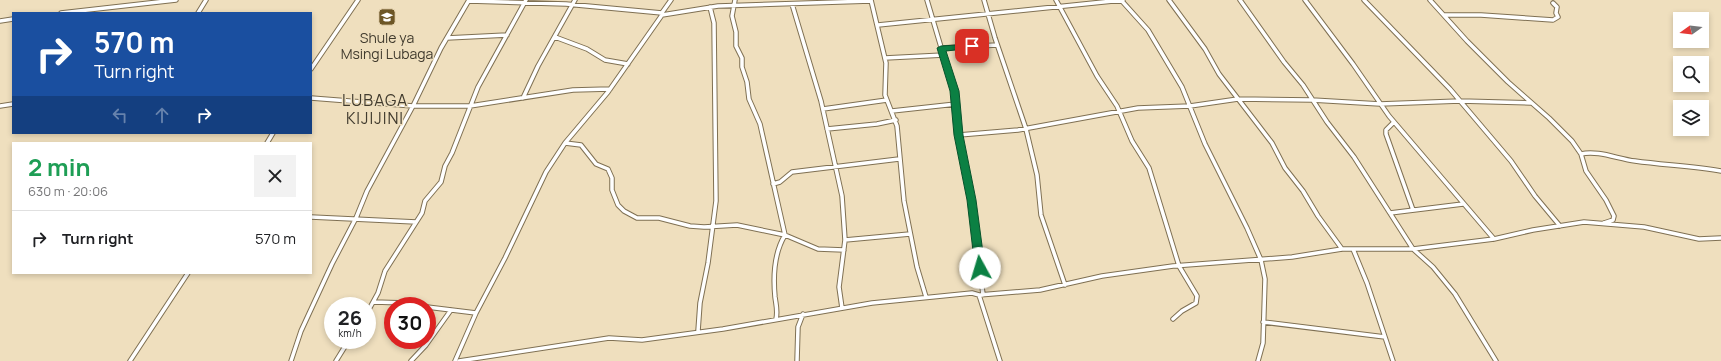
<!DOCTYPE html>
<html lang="en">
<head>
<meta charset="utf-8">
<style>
	body { margin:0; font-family:Manrope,sans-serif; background:#f2f2f2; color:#202124; height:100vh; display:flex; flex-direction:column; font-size:15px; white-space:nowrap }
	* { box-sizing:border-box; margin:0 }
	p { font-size:13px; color:#757577 }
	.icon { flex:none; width:22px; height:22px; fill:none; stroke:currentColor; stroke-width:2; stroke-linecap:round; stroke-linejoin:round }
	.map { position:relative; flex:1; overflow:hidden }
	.details { position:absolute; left:12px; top:142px; width:300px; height:132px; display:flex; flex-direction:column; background:#fff; border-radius:0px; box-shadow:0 2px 6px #0003 }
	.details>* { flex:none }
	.banner { position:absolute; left:12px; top:12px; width:300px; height:122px; border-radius:0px; box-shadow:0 2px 6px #0003; background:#1a4fa0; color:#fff; overflow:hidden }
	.needle { width:26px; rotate:255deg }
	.tools { position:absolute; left:1673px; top:12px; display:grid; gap:8px }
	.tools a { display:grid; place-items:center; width:36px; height:36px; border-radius:0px; background:#fff; box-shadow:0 2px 6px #0003; font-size:20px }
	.speed { position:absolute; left:324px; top:297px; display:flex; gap:8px; font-size:20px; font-weight:700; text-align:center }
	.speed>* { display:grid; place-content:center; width:52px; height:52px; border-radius:50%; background:#fff; box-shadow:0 2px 6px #0003; line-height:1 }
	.speed small { font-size:10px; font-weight:400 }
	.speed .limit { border:6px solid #d22; background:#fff; color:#111 }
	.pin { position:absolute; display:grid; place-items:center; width:34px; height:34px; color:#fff; margin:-17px; border-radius:8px; box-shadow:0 2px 6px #0006 }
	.me { position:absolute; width:44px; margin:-22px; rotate:354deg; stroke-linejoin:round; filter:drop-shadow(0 0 3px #0008) }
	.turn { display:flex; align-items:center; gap:14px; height:84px; padding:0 16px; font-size:18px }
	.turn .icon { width:52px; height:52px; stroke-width:2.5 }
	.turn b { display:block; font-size:28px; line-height:34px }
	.lanes { display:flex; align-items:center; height:38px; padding:0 16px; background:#0003; justify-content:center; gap:20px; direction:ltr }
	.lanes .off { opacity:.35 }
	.round { display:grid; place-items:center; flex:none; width:42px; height:42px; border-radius:0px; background:#f2f2f2 }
	.summary { display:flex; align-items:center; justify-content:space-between; height:68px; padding:0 16px }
	h1 { font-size:24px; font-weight:700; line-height:30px; color:#1e9e55 }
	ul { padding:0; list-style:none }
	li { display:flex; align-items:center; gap:12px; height:56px; padding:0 16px; border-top:1px solid #e0e0e0 }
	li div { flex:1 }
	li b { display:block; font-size:15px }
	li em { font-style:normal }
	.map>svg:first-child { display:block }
</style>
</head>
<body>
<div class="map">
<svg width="1721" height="361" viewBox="0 0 1721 361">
	<rect width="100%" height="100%" fill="#efdfbe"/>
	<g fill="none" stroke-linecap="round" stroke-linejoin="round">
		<defs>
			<path id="minor" d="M 735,0 L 732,16 L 736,32 L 736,46 L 742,58 L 742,67 L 747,82 L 749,99 L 760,124 L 785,235 C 774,253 773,276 775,297 C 776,305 778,311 776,319
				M 871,0 L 886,63 L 885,95 L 897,126 L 904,201 L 917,267 L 926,297
				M 927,0 L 954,91 L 959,135 L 972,200 L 983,295
				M 984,0 L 995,38 L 1026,129 L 1037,175 L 1041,215 L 1065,285
				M 1056,0 L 1097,76 L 1117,106 L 1132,141 L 1149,168 L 1179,266 L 1197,296 L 1196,303 L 1182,311 L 1173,319
				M 1121,0 L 1148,30 L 1182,87 L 1205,144 L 1247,228 L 1261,260 L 1265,279 L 1263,343 L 1258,361
				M 1169,0 L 1205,49 L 1219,74 L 1272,143 L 1285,168 L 1303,191 L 1318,216 L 1342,249
				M 1240,0 L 1284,62 L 1303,85 L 1327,122 L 1354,157 L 1413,249 L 1433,267 L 1455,294 L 1496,361
				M 1305,0 L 1353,64 L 1389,116 L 1494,239
				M 1364,0 L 1450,89 L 1511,161 L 1535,196 L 1560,226
				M 1430,0 L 1467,41 L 1508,82 L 1549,118 L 1572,141 L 1581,154 L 1586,171 L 1606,200 L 1614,216 L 1613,220 L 1604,223
				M 469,1 L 566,4 L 662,13
				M 792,4 L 821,101 L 842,196 L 845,240 L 839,287 L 842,308
				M 61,13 L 176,0
				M 198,13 L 206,0
				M 661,14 L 671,0
				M 1444,15 L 1481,15 L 1553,20 L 1558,17 L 1556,13 L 1557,7 L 1553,3
				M 0,21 L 13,19
				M 878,25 L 1123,0
				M 555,37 L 587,49 L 605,60 L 628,64
				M 447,38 L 507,35
				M 941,48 L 997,45
				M 885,58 L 944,55
				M 311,69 L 358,0
				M 311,98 L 413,106 L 470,106 L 573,90 L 610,89
				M 523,98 L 538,66 L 575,0
				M 0,106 L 13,104
				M 823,109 L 887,100
				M 892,111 L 956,104
				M 1394,122 L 1386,130 L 1386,134 L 1413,210
				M 827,129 L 877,124 L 896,120
				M 959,135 L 1018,130 L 1138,108 L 1190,106 L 1238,99 L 1312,100 L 1380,104 L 1460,101 L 1531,103
				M 267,143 L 273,133
				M 565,143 L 581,145 L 596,164 L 608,169 L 612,178 L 612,190 L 618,205 L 624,211 L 637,218 L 659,218 L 690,226 L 704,227 L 737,225 L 785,235 L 818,249 L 844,250
				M 1581,154 C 1598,150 1618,159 1635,161 C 1664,165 1693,166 1721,171
				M 773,184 L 780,182 L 792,172 L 899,159
				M 1390,213 L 1463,204
				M 311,217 L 416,222
				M 845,240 L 910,234
				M 1353,249 L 1367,283 L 1393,361
				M 979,295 L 1040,290 L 1102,276 L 1173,266 L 1292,257 L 1342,249 L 1413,249 L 1494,239 L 1533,230 L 1584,222 L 1644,227 L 1699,239 L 1721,238
				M 374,302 L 406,303 L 414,306
				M 427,307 L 476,313
				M 367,313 L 378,293 L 385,271 L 422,213 L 425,201 L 441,182 L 445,166 L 452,153 L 478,87 L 526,0
				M 1263,322 L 1385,337
				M 698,331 L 700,303 L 708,263 L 716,201 L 714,23 L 710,7
				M 130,361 L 188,273
				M 291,361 L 301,331 L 332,264 L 356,218 L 367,191 L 413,106 L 441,48 L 469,0
				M 336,361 L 349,340
				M 411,361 L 426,345 L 451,310
				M 455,361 L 476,313 L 505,258 L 546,172 L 565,143 L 608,92 L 662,15 L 718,6 L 871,1
				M 459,361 L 609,338 L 642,340 L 723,329 L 872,303 L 972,293 L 979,295 L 1000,361
				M 797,361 L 798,327 L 803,314"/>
		</defs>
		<use href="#minor" stroke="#7f7053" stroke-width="5.5"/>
		<use href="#minor" stroke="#fff" stroke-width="3.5"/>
	</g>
	<path fill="#0b8043" stroke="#07532c" d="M 972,44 L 974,45 L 974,48 L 946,51 L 959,91 L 963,135 L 976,200 L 985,268 L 983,271 L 976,271 L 975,268 L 967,200 L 954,135 L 950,91 L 937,48 L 941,46 Z"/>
	<defs>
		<symbol id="school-square" viewBox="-11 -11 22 22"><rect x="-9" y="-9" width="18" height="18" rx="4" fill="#6d5626" stroke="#efdfbe"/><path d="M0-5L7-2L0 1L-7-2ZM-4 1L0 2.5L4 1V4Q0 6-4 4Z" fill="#fff"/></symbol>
	</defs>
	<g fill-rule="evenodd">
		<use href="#school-square" x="377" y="7" width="20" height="20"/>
	</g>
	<g text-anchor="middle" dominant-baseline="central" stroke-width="3" stroke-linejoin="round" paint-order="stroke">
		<g font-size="14" fill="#413b2e" stroke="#efdfbe">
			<text x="387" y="37">Shule ya<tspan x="387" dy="16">Msingi Lubaga</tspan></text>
		</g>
		<g font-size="16" letter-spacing="1" fill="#413b2e" stroke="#efdfbe">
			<text x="375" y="100">LUBAGA<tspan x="375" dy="18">KIJIJINI</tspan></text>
		</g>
	</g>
</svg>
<div class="tools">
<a><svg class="needle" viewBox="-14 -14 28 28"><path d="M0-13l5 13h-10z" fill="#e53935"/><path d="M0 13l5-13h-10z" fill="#757577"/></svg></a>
<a><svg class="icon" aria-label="search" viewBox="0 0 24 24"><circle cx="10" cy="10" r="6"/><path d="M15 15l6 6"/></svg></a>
<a><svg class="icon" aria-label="layers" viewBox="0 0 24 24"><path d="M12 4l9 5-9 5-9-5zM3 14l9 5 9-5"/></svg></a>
</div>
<div class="speed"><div>26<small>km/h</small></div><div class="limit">30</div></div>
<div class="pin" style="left:972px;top:46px;background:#d93025"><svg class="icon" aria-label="arrive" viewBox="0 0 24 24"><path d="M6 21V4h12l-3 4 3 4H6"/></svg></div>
<svg class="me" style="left:980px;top:268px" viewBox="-20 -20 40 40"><circle r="19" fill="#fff"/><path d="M0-13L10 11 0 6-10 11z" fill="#0b8043"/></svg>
<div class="banner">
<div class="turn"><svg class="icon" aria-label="right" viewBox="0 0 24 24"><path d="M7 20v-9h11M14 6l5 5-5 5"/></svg><div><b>570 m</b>Turn right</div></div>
<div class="lanes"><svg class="icon off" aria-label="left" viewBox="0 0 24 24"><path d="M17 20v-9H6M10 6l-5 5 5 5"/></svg><svg class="icon off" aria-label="ahead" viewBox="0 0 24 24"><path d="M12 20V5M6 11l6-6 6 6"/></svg><svg class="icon" aria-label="right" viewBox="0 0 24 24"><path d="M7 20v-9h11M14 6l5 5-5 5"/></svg></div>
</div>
<section class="details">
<div class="summary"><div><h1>2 min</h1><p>630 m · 20:06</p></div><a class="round"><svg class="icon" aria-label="close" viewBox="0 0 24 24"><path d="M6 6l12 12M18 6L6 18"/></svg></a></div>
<ul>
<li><svg class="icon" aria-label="right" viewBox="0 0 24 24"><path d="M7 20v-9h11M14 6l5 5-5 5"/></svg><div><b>Turn right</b></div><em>570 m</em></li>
</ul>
</section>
</div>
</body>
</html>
